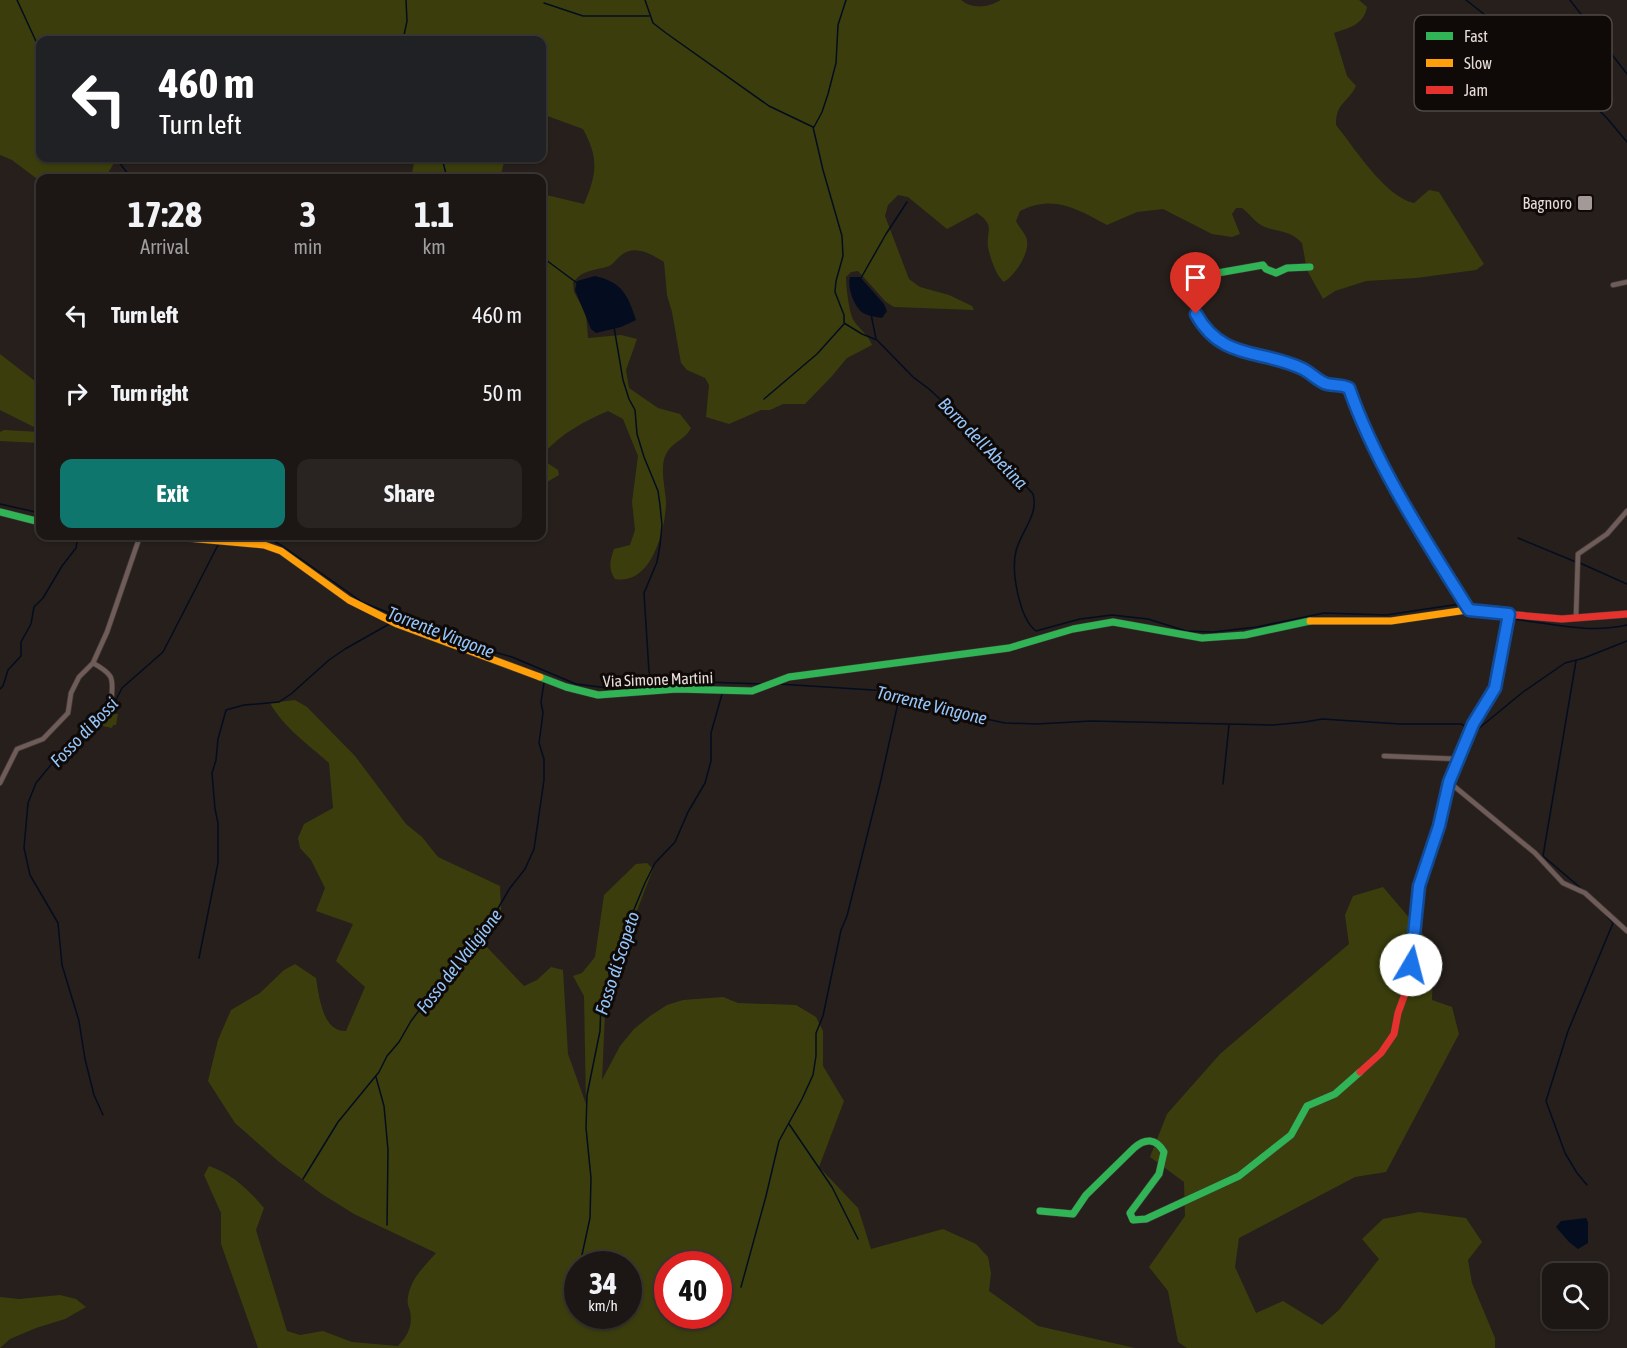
<!DOCTYPE html>
<html lang="en">
<head>
<meta charset="utf-8">
<style>
	body { margin:0; font-family:"Asap Condensed",sans-serif; background:#292422; color:#f1f3f6; height:100vh; display:flex; flex-direction:column; font-size:22px; white-space:nowrap }
	* { box-sizing:border-box; margin:0 }
	p { font-size:20px; color:#a09fa0 }
	.icon { flex:none; width:33px; height:33px; fill:none; stroke:currentColor; stroke-width:2; stroke-linecap:round; stroke-linejoin:round }
	.map { position:relative; flex:1; overflow:hidden }
	.panel { position:absolute; left:36px; top:174px; width:510px; height:366px; display:flex; flex-direction:column; background:#1c1715; border-radius:12px; box-shadow:0 2px 4px #0004,0 0 0 2px #3a3634 }
	.panel>* { flex:none }
	.guide { position:absolute; left:36px; top:36px; width:510px; height:126px; border-radius:12px; box-shadow:0 2px 4px #0004,0 0 0 2px #3a3634; background:#202124; color:#fff; overflow:hidden }
	.buttons { position:absolute; left:1542px; top:1263px; display:grid; gap:12px }
	.buttons a { display:grid; place-items:center; width:66px; height:66px; border-radius:12px; background:#1c1715; box-shadow:0 2px 4px #0004,0 0 0 2px #3a3634; font-size:30px }
	.speed { position:absolute; left:564px; top:1251px; display:flex; gap:12px; font-size:30px; font-weight:700; text-align:center }
	.speed>* { display:grid; place-content:center; width:78px; height:78px; border-radius:50%; background:#1c1715; box-shadow:0 2px 4px #0004,0 0 0 2px #3a3634; line-height:1 }
	.speed small { font-size:15px; font-weight:400 }
	.speed .limit { border:9px solid #d22; background:#fff; color:#111 }
	.pin { position:absolute; display:grid; place-items:center; width:51px; height:51px; color:#fff; margin:-62px -26px; border-radius:50% 50% 50% 0; rotate:-45deg; box-shadow:0 0 6px #0007 }
	.pin .icon { rotate:45deg }
	.me { position:absolute; width:66px; margin:-33px; rotate:8deg; stroke-linejoin:round; filter:drop-shadow(0 0 4px #0008) }
	.turn { display:flex; align-items:center; gap:21px; height:126px; padding:0 24px; font-size:27px }
	.turn .icon { width:78px; height:78px; stroke-width:2.5 }
	.turn b { display:block; font-size:42px; line-height:51px }
	.eta { display:flex; justify-content:space-evenly; align-items:center; height:102px; text-align:center }
	.eta b { font-size:36px; font-weight:700; line-height:42px }
	.action { display:flex; gap:12px; margin-top:auto; padding:12px 24px }
	.action a { flex:1; height:69px; border-radius:12px; background:#0f766e; color:#fff; font-size:24px; font-weight:700; line-height:69px; text-align:center }
	.action a+a { background:#292422; color:#f1f3f6 }
	ul { padding:0; list-style:none }
	li { display:flex; align-items:center; gap:18px; height:78px; padding:0 24px }
	li div { flex:1 }
	li b { display:block; font-size:22px }
	li em { font-style:normal }
	.map>svg:first-child { display:block }
</style>
</head>
<body>
<div class="map">
<svg width="1627" height="1348" viewBox="0 0 1627 1348">
	<rect width="100%" height="100%" fill="#261f1c"/>
	<path fill="#3b3e0c" fill-rule="evenodd" d="M 0,0 L 961,0 C 973,10 989,7 1001,0 L 1359,0 L 1367,7 C 1364,25 1348,28 1334,33 L 1347,76 L 1356,86 C 1347,104 1336,102 1336,125 C 1354,147 1385,197 1414,203 L 1429,190 L 1439,192 L 1484,264 L 1476,270 L 1416,278 L 1366,281 L 1335,291 L 1323,299 L 1307,270 L 1302,243 C 1291,231 1279,232 1265,227 C 1256,224 1250,214 1242,208 L 1236,208 L 1232,214 L 1240,234 L 1232,237 L 1212,234 L 1163,209 L 1137,212 L 1107,225 C 1077,209 1054,194 1020,211 L 1016,221 C 1019,227 1023,231 1026,237 C 1032,251 1015,275 1004,282 C 996,276 990,257 988,247 C 986,230 996,226 977,213 L 947,229 L 908,197 L 898,195 L 888,205 L 885,216 L 909,279 L 920,287 L 949,295 L 972,306 L 974,310 L 894,307 L 886,302 L 858,271 L 851,272 L 846,277 C 846,286 849,314 854,321 C 860,330 868,334 872,345 L 847,358 L 832,376 L 805,404 L 783,404 L 770,410 L 761,410 L 729,424 L 706,417 L 709,385 L 705,378 L 687,370 L 681,363 L 672,312 L 667,295 L 664,262 C 648,252 632,243 617,259 C 613,263 611,266 606,267 C 592,271 582,270 573,283 L 574,292 L 586,314 L 588,338 L 621,335 L 637,339 L 626,370 L 629,388 L 658,408 L 680,414 L 691,428 C 686,439 671,443 666,454 C 659,469 666,489 666,504 C 665,531 651,586 615,579 C 608,569 610,560 614,549 L 630,545 L 635,530 L 632,502 L 638,456 L 623,419 L 608,411 C 585,421 562,433 545,452 L 546,462 L 558,470 L 559,475 L 542,485 L 542,194 L 584,204 C 597,174 599,158 583,129 L 542,114 L 542,40 L 40,40 L 40,158 L 117,158 L 105,178 L 40,178 L 40,181 L 12,160 L 0,155 Z
		M 415,158 L 505,158 L 500,178 L 411,178 Z
		M 0,354 L 40,385 L 40,430 L 0,410 Z
		M 4,430 L 40,432 L 40,443 L 0,441 L 0,432 Z
		M 295,700 L 307,707 L 355,756 L 406,824 L 422,837 L 438,857 L 500,886 L 501,910 L 484,944 L 524,986 L 537,980 L 551,967 L 563,970 L 568,1054 L 586,1104 L 584,996 L 573,976 L 582,973 L 595,957 L 604,895 L 636,864 L 647,863 L 653,869 L 606,991 L 602,1080 L 620,1046 L 634,1029 L 650,1016 L 667,1005 L 683,1000 L 723,997 L 738,1003 L 796,1005 L 816,1017 L 823,1031 L 823,1066 L 844,1101 L 819,1167 L 858,1208 L 871,1249 L 943,1229 L 976,1244 L 988,1257 L 991,1273 L 989,1291 L 1038,1326 L 1135,1348 L 258,1348 L 221,1244 L 221,1213 L 204,1175 L 209,1166 C 232,1174 249,1190 264,1208 L 256,1230 L 287,1331 L 300,1335 L 323,1331 L 352,1342 L 398,1346 C 408,1336 413,1325 410,1311 C 408,1306 407,1302 408,1297 C 411,1278 424,1267 436,1253 L 354,1214 L 322,1194 L 278,1161 L 235,1123 L 208,1081 L 218,1040 L 231,1010 L 260,993 L 284,970 L 295,964 L 316,978 C 319,995 322,1032 346,1031 L 365,987 L 336,961 L 353,924 L 316,911 L 325,888 L 311,860 L 300,848 L 298,838 L 304,824 L 333,808 L 329,763 C 308,744 284,728 270,703 ZM 578,1264 L 628,1264 L 628,1316 L 578,1316 ZM 718,1264 L 718,1316 L 668,1316 L 668,1264 Z
		M 105,712 L 118,714 L 116,725 L 113,725 L 112,728 L 103,726 Z
		M 1383,887 L 1429,941 L 1433,976 L 1432,1000 L 1452,1007 L 1459,1034 L 1386,1172 L 1355,1177 L 1239,1238 L 1235,1267 L 1256,1313 L 1283,1301 L 1322,1325 L 1339,1310 L 1379,1259 L 1362,1239 L 1383,1219 L 1419,1212 L 1466,1218 L 1482,1242 L 1468,1260 L 1472,1283 L 1495,1338 L 1495,1348 L 1187,1348 L 1178,1342 L 1168,1291 L 1149,1267 L 1185,1216 L 1184,1182 L 1150,1157 L 1167,1114 L 1220,1054 L 1349,944 L 1345,915 L 1353,896 Z
		M 60,1295 L 76,1299 L 86,1307 L 65,1319 L 36,1328 L 10,1339 L 0,1348 L 0,1297 L 19,1299 Z"/>
	<path fill="#030d1f" d="M 595,276 C 622,282 628,295 636,320 L 621,327 L 596,333 L 591,329 L 575,290 L 577,281 Z
		M 850,277 L 860,277 L 884,304 L 887,311 L 882,318 C 876,317 869,316 863,313 C 854,307 847,287 850,277 Z
		M 1586,1218 L 1588,1222 L 1588,1243 L 1578,1249 L 1569,1242 L 1556,1227 L 1561,1221 Z"/>
	<g fill="none" stroke-linecap="round" stroke-linejoin="round">
		<path stroke="#030d1f" stroke-width="1.5" d="M 17,0 L 40,50
			M 645,0 L 653,23 L 666,33 L 769,106 L 813,127 L 823,170 L 842,236 L 843,256 L 836,281 L 835,292 L 844,315 L 844,323
			M 1466,0 L 1563,77 L 1606,117 L 1627,142
			M 1570,0 L 1627,74
			M 544,3 L 583,16 L 649,16
			M 403,40 L 407,21 L 406,0
			M 814,127 L 822,112 L 828,94 L 836,63 L 838,25 L 846,0
			M 116,158 L 131,178
			M 442,158 L 447,178
			M 542,257 L 577,283
			M 861,278 L 886,234 L 907,202
			M 871,314 L 876,339
			M 844,323 L 862,334 L 877,340 L 913,377 L 929,389 L 991,446 L 1033,494 C 1039,515 1021,531 1016,551 C 1011,571 1019,618 1036,631 L 1080,619 L 1112,615 L 1148,619 L 1186,631 L 1213,632 L 1257,627 L 1324,613 L 1386,615 L 1460,604 L 1464,608
			M 614,327 L 623,380 L 629,399 L 635,410 L 637,434 L 644,457 L 658,491 L 660,505 L 662,525 L 660,545 L 657,562 L 644,593 L 649,672 L 654,683
			M 764,399 L 817,354 L 844,324
			M 0,504 L 40,513
			M 246,536 L 264,537 L 281,545 L 362,602 L 466,644 L 512,657 L 576,684 L 616,689 L 674,681 L 763,684
			M 1518,538 L 1576,562
			M 277,543 L 280,536
			M 1580,563 L 1627,584
			M 1470,613 L 1473,615 L 1506,619
			M 1511,619 C 1550,623 1588,634 1627,625
			M 1576,661 L 1543,856 L 1583,890
			M 779,684 L 888,691 L 911,695 L 972,716 L 1005,723 L 1037,724 L 1091,721 L 1273,725 L 1305,722 L 1322,719 L 1400,724 L 1461,724 L 1467,727
			M 0,689 L 3,686 L 8,670 L 21,656 L 21,642 L 31,624 L 34,607 L 43,598 L 62,566 L 76,548 L 78,536
			M 114,704 L 122,688 L 163,652 L 218,545
			M 1474,730 L 1478,729 L 1523,692 L 1565,663 L 1584,658 L 1627,641
			M 1223,784 L 1229,725
			M 199,958 L 218,863 L 218,823 L 215,809 L 212,773 L 216,760 L 218,739 L 226,710 L 244,705 L 279,702 L 291,694 L 329,660 L 345,649 L 391,623
			M 376,1077 L 384,1106 L 388,1150 L 387,1225
			M 103,1115 L 94,1095 L 85,1059 L 79,1021 L 62,965 L 58,923 L 30,875 L 24,848 L 28,803 L 36,783 L 73,738 L 110,706
			M 789,1124 L 832,1187 L 858,1239
			M 303,1179 L 338,1122 L 379,1072 L 387,1056 L 399,1042 L 411,1021 L 433,992 L 481,937 L 510,888 L 525,869 L 534,849 L 544,780 L 544,759 L 539,743 L 543,713 L 541,702 L 544,683
			M 1587,1185 L 1577,1173 L 1565,1153 L 1546,1101 L 1568,1031 L 1613,923 L 1602,911
			M 580,1264 L 590,1218 L 591,1178 L 586,1128 L 587,1095 L 600,1031 L 601,1003 L 618,948 L 645,883 L 655,863 L 675,842 L 688,812 L 705,783 L 711,761 L 711,733 L 722,694
			M 741,1287 L 766,1196 L 779,1141 L 802,1099 L 813,1075 L 816,1056 L 816,1033 L 823,1016 L 841,930 L 847,916 L 880,784 L 900,694
			M 568,1309 L 578,1274"/>
		<defs>
			<path id="street" d="M 1613,285 L 1627,282
				M 1576,617 L 1578,554 L 1607,534 L 1627,511
				M 93,663 C 120,678 110,681 112,707
				M 1384,756 L 1459,759
				M 1449,782 L 1535,853 L 1563,883 L 1585,893 L 1627,931
				M 0,783 L 17,749 L 43,739 L 68,713 L 71,693 L 79,677 L 93,663 L 107,632 L 140,536"/>
			<path id="fast" d="M 1310,267 L 1287,268 L 1276,273 L 1266,269 L 1263,265 L 1212,274 L 1197,288 L 1194,298 L 1196,314 L 1204,329 L 1233,350 L 1269,357 L 1303,369 L 1326,384 L 1339,384 L 1349,388 L 1357,412 L 1378,454
				M 0,512 L 40,522
				M 540,677 L 566,687 L 598,695 L 677,689 L 752,691 L 789,677 L 1009,648 L 1073,629 L 1113,622 L 1202,638 L 1245,635 L 1310,621
				M 1419,890 L 1439,826 L 1449,782 L 1473,724 L 1495,688 L 1509,614
				M 1040,1211 L 1073,1214 L 1086,1195 L 1134,1148 C 1145,1138 1156,1138 1164,1152 L 1159,1174 L 1130,1213 L 1133,1220 L 1146,1219 L 1239,1176 L 1291,1135 L 1307,1106 L 1335,1094 L 1360,1072"/>
			<path id="slow" d="M 1378,454 L 1400,497 L 1469,610
				M 165,536 L 264,545 L 281,551 L 349,600 L 397,624 L 540,677
				M 1310,621 L 1391,621 L 1467,610 L 1494,613"/>
			<path id="jam" d="M 1494,613 L 1562,619 L 1627,614
				M 1360,1072 L 1381,1053 L 1394,1034 L 1398,1013 L 1406,991 L 1415,935 L 1419,890"/>
		</defs>
		<use href="#street" stroke="#403a37" stroke-width="6"/>
		<use href="#fast" stroke="#403a37" stroke-width="8"/>
		<use href="#slow" stroke="#403a37" stroke-width="8"/>
		<use href="#jam" stroke="#403a37" stroke-width="8"/>
		<use href="#street" stroke="#6f5c59" stroke-width="4.5"/>
		<use href="#fast" stroke="#30b455" stroke-width="7"/>
		<use href="#slow" stroke="#ff9f0a" stroke-width="7"/>
		<use href="#jam" stroke="#e5322d" stroke-width="7"/>
	</g>
	<g fill="none" stroke-linecap="round" stroke-linejoin="round">
		<defs>
			<path id="route" d="M 1196,314 C 1222,361 1262,349 1303,369 C 1311,373 1319,382 1327,384 C 1335,386 1340,384 1349,388 C 1376,466 1426,541 1469,610 L 1509,614 L 1495,688 L 1473,724 L 1449,782 L 1439,826 L 1419,886 L 1411,965"/>
		</defs>
		<use href="#route" stroke="#114b97" stroke-width="15"/>
		<use href="#route" stroke="#1a73e8" stroke-width="10"/>
	</g>
	<rect fill="#a39a97" stroke="#0f0907" stroke-width="2" x="1577" y="195" width="16" height="16" rx="3"/>
	<g text-anchor="middle" dominant-baseline="central" stroke-width="6" stroke-linejoin="round" paint-order="stroke">
		<g font-size="16" fill="#e6ddd9" stroke="#0f0907" text-anchor="end">
			<text x="1572" y="203">Bagnoro</text>
		</g>
		<g font-size="16" fill="#e6ddd9" stroke="#0f0907">
			<text transform="translate(658 679) rotate(-2)">Via Simone Martini</text>
		</g>
		<g font-size="18" font-style="italic" fill="#95c6fb" stroke="#0f0907">
			<text transform="translate(983 443) rotate(46)">Borro dell'Abetina</text>
			<text transform="translate(441 632) rotate(21)">Torrente Vingone</text>
			<text transform="translate(932 705) rotate(14)">Torrente Vingone</text>
			<text transform="translate(84 732) rotate(-46)">Fosso di Bossi</text>
			<text transform="translate(459 961) rotate(-52)">Fosso del Valigione</text>
			<text transform="translate(617 963) rotate(-72)">Fosso di Scopeto</text>
		</g>
	</g>
	<rect x="1414" y="15" width="198" height="96" rx="9" fill="#0f0907" stroke="#504946" stroke-width="1.5"/>
	<rect x="1426" y="32" width="27" height="8" fill="#30b455"/>
	<rect x="1426" y="59" width="27" height="8" fill="#ff9f0a"/>
	<rect x="1426" y="86" width="27" height="8" fill="#e5322d"/>
	<g font-size="16" fill="#e6ddd9">
		<text x="1464" y="42">Fast</text>
		<text x="1464" y="69">Slow</text>
		<text x="1464" y="96">Jam</text>
	</g>
</svg>
<div class="buttons">
<a><svg class="icon" aria-label="search" viewBox="0 0 24 24"><circle cx="10" cy="10" r="6"/><path d="M15 15l6 6"/></svg></a>
</div>
<div class="speed"><div>34<small>km/h</small></div><div class="limit">40</div></div>
<div class="pin" style="left:1196px;top:314px;background:#d93025"><svg class="icon" aria-label="arrive" viewBox="0 0 24 24"><path d="M6 21V4h12l-3 4 3 4H6"/></svg></div>
<svg class="me" style="left:1411px;top:965px" viewBox="-20 -20 40 40"><circle r="19" fill="#fff"/><path d="M0-13L10 11 0 6-10 11z" fill="#1a73e8"/></svg>
<div class="guide">
<div class="turn"><svg class="icon" aria-label="left" viewBox="0 0 24 24"><path d="M17 20v-9H6M10 6l-5 5 5 5"/></svg><div><b>460 m</b>Turn left</div></div>
</div>
<section class="panel">
<div class="eta">
<div><b>17:28</b><p>Arrival</p></div>
<div><b>3</b><p>min</p></div>
<div><b>1.1</b><p>km</p></div>
</div>
<ul>
<li><svg class="icon" aria-label="left" viewBox="0 0 24 24"><path d="M17 20v-9H6M10 6l-5 5 5 5"/></svg><div><b>Turn left</b></div><em>460 m</em></li>
<li><svg class="icon" aria-label="right" viewBox="0 0 24 24"><path d="M7 20v-9h11M14 6l5 5-5 5"/></svg><div><b>Turn right</b></div><em>50 m</em></li>
</ul>
<div class="action"><a>Exit</a><a>Share</a></div>
</section>
</div>
</body>
</html>
